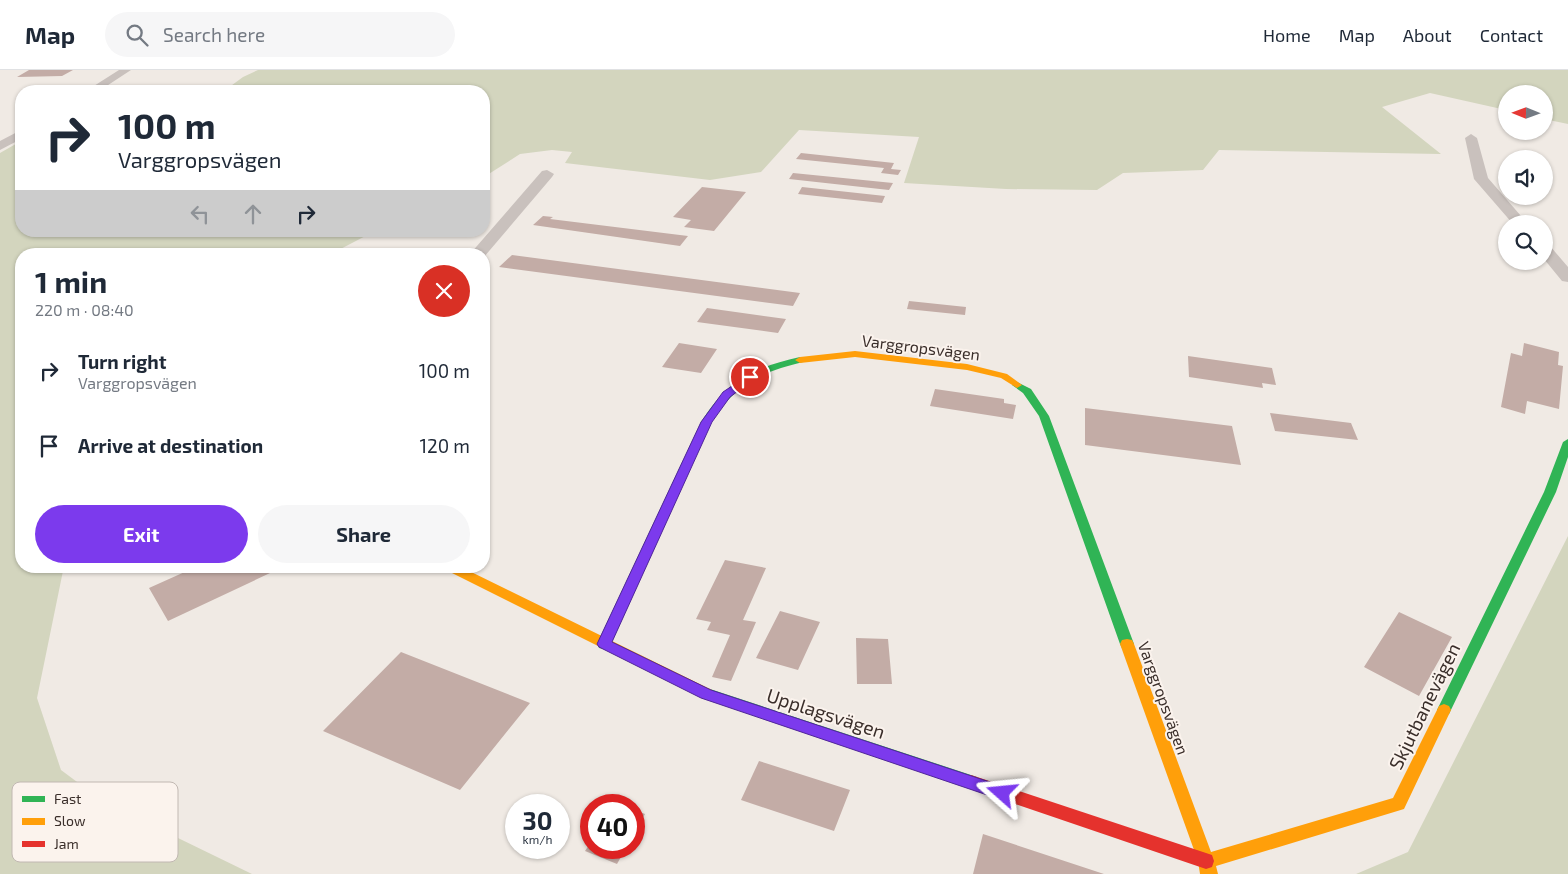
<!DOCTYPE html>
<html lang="en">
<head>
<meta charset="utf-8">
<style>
	body { margin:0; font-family:"Exo 2",sans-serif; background:#f6f6f7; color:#1f2937; height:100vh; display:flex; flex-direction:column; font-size:19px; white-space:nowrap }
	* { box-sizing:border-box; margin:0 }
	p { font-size:16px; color:#747a83 }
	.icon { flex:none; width:28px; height:28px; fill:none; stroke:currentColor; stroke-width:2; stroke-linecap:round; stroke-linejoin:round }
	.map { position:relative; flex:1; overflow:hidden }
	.sheet { position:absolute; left:15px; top:178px; width:475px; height:325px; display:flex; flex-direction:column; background:#fff; border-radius:20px; box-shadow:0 1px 4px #0004 }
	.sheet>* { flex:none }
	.top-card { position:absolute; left:15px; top:15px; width:475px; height:152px; border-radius:20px; box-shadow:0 1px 4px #0004; background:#fff; color:#1f2937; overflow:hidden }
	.needle { width:32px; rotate:271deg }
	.fabs { position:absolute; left:1498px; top:15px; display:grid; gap:10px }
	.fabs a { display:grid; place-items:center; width:55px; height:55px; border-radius:50%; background:#fff; box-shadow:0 1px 4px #0004; font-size:25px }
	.speed { position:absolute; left:505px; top:724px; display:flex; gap:10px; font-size:25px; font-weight:700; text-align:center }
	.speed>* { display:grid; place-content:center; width:65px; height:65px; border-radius:50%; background:#fff; box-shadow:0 1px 4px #0004; line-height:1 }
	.speed small { font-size:12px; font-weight:400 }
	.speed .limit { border:8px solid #d22; background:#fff; color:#111 }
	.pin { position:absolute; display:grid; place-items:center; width:42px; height:42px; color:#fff; margin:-21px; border:2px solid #fff; border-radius:50%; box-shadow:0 1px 5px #0007 }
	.me { position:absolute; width:55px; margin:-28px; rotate:288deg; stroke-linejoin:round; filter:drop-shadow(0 0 4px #0008) }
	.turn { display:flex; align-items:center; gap:18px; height:105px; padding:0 20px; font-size:22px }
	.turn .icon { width:65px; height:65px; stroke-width:2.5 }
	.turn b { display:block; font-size:35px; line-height:42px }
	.lanes { display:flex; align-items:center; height:48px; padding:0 20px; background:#0003; justify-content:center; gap:25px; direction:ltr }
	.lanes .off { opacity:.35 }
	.round { display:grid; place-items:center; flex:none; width:52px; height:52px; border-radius:26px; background:#f6f6f7 }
	.summary { display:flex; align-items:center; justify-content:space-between; height:85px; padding:0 20px }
	h1 { font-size:30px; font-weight:700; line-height:38px }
	.button { display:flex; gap:10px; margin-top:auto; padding:10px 20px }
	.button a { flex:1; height:58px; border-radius:30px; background:#7c3aed; color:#fff; font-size:20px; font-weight:700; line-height:58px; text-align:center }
	.button a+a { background:#f6f6f7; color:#1f2937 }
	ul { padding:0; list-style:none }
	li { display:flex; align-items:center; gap:15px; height:75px; padding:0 20px }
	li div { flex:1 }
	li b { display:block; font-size:19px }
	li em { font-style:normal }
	header { display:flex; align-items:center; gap:30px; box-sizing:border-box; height:70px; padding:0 25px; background:#fff; border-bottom:1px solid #e0e1e3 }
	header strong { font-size:24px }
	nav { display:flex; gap:28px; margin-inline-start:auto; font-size:18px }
	.search { width:350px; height:45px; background:#f6f6f7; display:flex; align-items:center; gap:12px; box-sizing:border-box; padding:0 18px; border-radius:28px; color:#747a83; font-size:19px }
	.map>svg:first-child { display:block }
</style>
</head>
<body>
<header>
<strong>Map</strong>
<div class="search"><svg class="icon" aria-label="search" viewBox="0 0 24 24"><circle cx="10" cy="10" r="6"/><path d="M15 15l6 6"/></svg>Search here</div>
<nav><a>Home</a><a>Map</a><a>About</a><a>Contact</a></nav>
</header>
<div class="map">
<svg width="1568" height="804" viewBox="0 0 1568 804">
	<rect width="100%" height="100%" fill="#f0eae4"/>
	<path fill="#d3d5be" d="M 258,0 L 1568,0 L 1568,54 L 1544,49 L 1544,24 L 1506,24 L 1506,40 L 1430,23 L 1382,37 L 1441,84 L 1219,80 L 1203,100 L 1123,103 L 1097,120 L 1006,119 L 904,113 L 919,67 L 799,60 L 761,102 L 710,110 L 565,93 L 572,82 L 552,80 L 520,84 L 484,107 L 484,21 L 224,21 L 243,7 Z
		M 21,71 L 21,161 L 375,161 L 331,184 L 21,184 L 21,496 L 64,496 L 37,628 L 61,700 L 104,732 L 252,804 L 0,804 L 0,83 Z
		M 1568,466 L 1568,804 L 1356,804 L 1408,782 Z"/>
	<path fill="#c3aca6" d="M 29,0 L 73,0 L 62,6 L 17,7 Z
		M 801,83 L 894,93 L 891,99 L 901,100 L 898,105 L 881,103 L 884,98 L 796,89 Z
		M 793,103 L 893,113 L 889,120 L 789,109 Z
		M 702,117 L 746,122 L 714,161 L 684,157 L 691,150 L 673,147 Z
		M 802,117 L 885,126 L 882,133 L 798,124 Z
		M 543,146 L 553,147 L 550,149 L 688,166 L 680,176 L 533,155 Z
		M 512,185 L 800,223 L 793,236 L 499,197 Z
		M 909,231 L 966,237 L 965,245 L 907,239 Z
		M 707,238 L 786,249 L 778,263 L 697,252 Z
		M 679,273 L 717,279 L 701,303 L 662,297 Z
		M 1524,273 L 1559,282 L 1558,295 L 1563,296 L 1559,339 L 1527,331 L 1525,344 L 1501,337 L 1511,283 L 1522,286 Z
		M 1188,286 L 1272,298 L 1276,315 L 1262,313 L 1263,318 L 1189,307 Z
		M 935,319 L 1004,329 L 1004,333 L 1016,335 L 1013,349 L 930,336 Z
		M 1085,338 L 1232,356 L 1241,395 L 1085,375 Z
		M 1270,343 L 1351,353 L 1358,370 L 1275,361 Z
		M 725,490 L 766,498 L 743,550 L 756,552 L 731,611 L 712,607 L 730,565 L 707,560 L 711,552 L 696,549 Z
		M 198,496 L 285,496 L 168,551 L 149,518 Z
		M 780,541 L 820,552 L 798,600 L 756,588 Z
		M 1399,542 L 1452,567 L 1419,626 L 1364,597 Z
		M 856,568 L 888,569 L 892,614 L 857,614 Z
		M 401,582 L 530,633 L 460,720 L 323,661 Z
		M 759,691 L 850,720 L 834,761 L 741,730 Z
		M 634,740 L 645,744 L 634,764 Z
		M 983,764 L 1104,804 L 973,804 Z
		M 591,772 L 591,778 L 626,778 L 617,794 L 585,781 Z"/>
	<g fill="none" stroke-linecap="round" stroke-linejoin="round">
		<path fill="#c9c1bd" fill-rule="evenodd" d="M 119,0 L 131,0 L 99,21 L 86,21 Z
			M 21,60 L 21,69 L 0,80 L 0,71 Z
			M 1471,64 L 1477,68 L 1488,108 L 1528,154 L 1513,154 L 1474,109 L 1465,68 Z
			M 547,100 L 554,104 L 552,107 L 484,187 L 484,184 L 470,184 L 542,101 Z
			M 1544,174 L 1550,176 L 1568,197 L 1568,212 L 1562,211 L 1544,189 Z"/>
		<path fill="#30b455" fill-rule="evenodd" d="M 800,287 L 805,290 L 803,292 C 761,302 736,314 711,352 L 611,574 L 609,578 L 604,579 L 599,578 L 597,574 L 701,352 C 728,310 752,298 800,287 Z
			M 1017,312 L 1031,319 L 1049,346 L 1134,574 L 1132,578 L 1127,579 L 1122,578 L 1120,574 L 1039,346 L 1023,323 L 1012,315 Z
			M 1568,369 L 1568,387 L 1556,422 L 1449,644 L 1444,646 L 1439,644 L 1437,640 L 1544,422 L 1563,372 Z
			M 707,618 L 971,705 L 977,707 L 979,712 L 977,717 L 971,719 L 702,628 L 700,624 L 702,620 Z"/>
		<path fill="#ff9f0a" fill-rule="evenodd" d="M 855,281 L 967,294 L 1007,304 L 1022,315 L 1017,318 L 1001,308 L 967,300 L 855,287 L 800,293 L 795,290 L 800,287 Z
			M 442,496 L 459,496 L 712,620 L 714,624 L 712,628 L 707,630 L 702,628 L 444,499 Z
			M 1127,569 L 1132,570 L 1134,574 L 1211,782 L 1393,728 L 1439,636 L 1444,634 L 1449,636 L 1451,640 L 1404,739 L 1216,796 L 1218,804 L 1200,804 L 1198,791 L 1120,574 L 1122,570 Z"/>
		<path fill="#e5322d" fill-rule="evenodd" d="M 971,705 L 1206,783 L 1212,785 L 1214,791 L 1212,797 L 1206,799 L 965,717 L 963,712 L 965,707 Z"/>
	</g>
	<path fill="#7c3aed" stroke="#51269a" d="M 750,304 L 755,307 L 754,309 L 730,327 L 712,352 L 612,572 L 711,620 L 1008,718 L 1011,723 L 1008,728 L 1002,730 L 701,628 L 599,577 L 597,574 L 701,352 L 723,322 Z"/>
	<g text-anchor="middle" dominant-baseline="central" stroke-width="4" stroke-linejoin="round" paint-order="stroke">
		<g font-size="16" fill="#3a2e2a" stroke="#fbf3ed">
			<text transform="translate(921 277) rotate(7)">Varggropsvägen</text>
			<text transform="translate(1164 628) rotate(70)">Varggropsvägen</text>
		</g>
		<g font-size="19" fill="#3a2e2a" stroke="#fbf3ed">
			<text transform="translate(1424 636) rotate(-64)">Skjutbanevägen</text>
			<text transform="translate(826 643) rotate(18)">Upplagsvägen</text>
		</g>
	</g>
	<rect x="12" y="712" width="166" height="80" rx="8" fill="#fbf3ed" stroke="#c1b8b2" stroke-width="1"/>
	<rect x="22" y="726" width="23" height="6" fill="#30b455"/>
	<rect x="22" y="748" width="23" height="7" fill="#ff9f0a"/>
	<rect x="22" y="771" width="23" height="6" fill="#e5322d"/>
	<g font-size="14" fill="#3a2e2a">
		<text x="54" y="734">Fast</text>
		<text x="54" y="756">Slow</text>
		<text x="54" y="779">Jam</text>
	</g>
</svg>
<div class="fabs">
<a><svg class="needle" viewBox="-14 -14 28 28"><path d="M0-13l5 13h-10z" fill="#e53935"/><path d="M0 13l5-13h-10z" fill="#747a83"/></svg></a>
<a><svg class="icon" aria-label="sound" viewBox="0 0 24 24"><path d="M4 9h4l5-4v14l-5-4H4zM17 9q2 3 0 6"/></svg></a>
<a><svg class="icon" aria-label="search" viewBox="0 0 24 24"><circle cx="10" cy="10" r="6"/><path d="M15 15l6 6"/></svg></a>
</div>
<div class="speed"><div>30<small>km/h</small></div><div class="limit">40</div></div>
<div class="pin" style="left:750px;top:307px;background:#d93025"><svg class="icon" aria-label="arrive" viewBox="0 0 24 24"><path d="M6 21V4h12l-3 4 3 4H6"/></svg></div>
<svg class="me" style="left:1002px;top:723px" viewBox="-20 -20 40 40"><path d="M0-17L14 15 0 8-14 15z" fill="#7c3aed" stroke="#fff" stroke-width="4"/></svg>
<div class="top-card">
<div class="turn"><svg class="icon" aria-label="right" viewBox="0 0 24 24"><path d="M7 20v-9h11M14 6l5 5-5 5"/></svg><div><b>100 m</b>Varggropsvägen</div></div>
<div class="lanes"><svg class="icon off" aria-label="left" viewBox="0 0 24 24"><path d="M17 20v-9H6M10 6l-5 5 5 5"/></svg><svg class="icon off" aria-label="ahead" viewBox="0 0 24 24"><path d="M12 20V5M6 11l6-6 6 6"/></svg><svg class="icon" aria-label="right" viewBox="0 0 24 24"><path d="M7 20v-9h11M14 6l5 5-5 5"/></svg></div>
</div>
<section class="sheet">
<div class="summary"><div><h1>1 min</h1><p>220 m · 08:40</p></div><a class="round" style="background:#d93025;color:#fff"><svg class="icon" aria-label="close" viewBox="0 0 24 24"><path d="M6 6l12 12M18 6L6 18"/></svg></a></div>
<ul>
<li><svg class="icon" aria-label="right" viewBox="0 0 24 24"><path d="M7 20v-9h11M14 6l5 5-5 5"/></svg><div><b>Turn right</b><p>Varggropsvägen</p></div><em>100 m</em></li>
<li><svg class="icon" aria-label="arrive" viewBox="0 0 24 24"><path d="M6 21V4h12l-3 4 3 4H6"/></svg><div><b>Arrive at destination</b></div><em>120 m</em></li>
</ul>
<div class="button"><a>Exit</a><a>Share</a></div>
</section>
</div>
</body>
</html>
